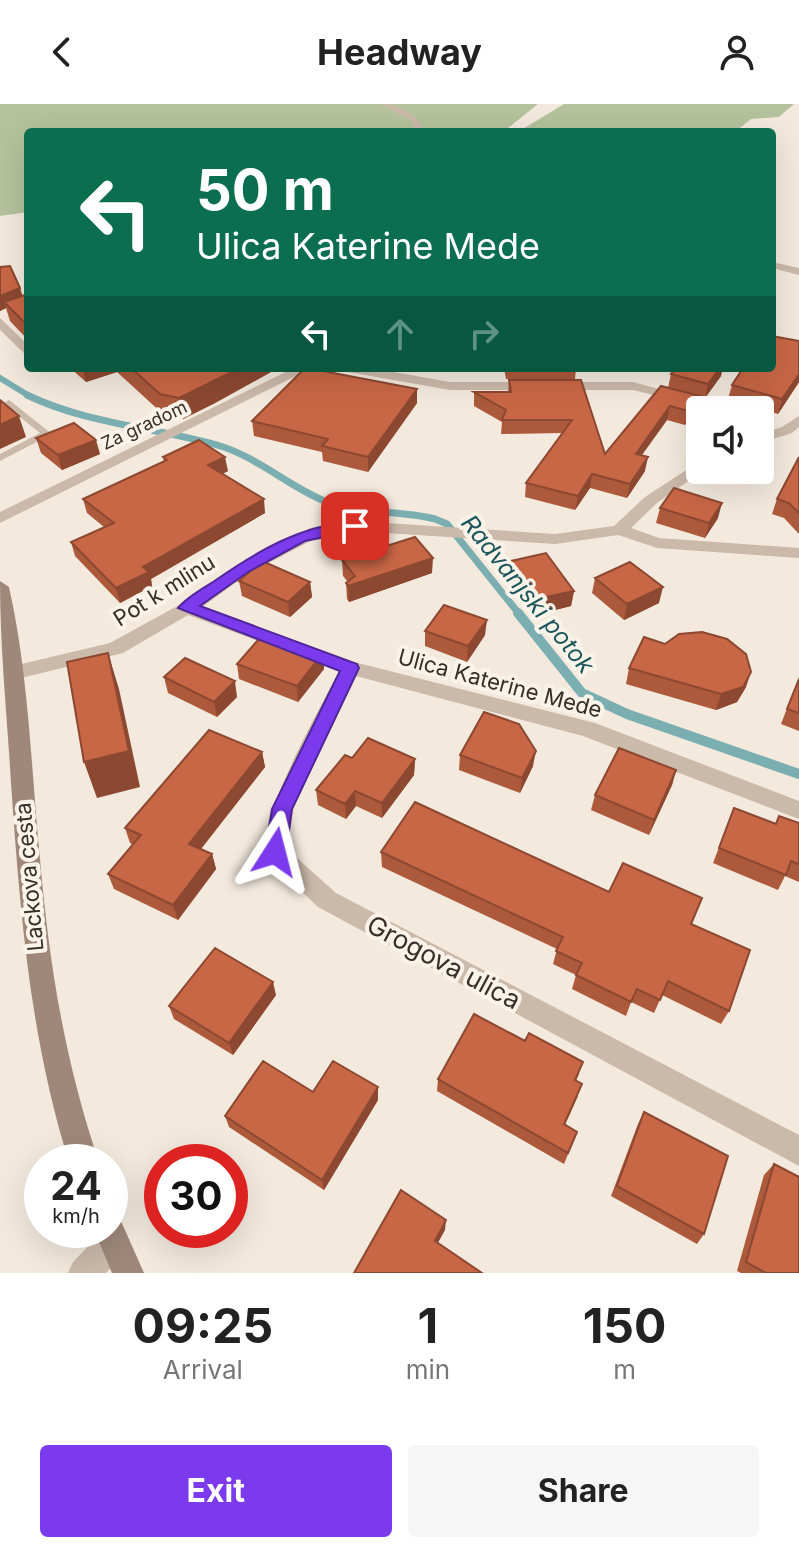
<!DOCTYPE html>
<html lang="en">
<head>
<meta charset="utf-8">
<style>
	body { margin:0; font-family:Inter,sans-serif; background:#f6f6f6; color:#222; height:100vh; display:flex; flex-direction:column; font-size:30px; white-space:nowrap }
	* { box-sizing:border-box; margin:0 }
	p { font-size:26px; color:#767676 }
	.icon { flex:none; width:44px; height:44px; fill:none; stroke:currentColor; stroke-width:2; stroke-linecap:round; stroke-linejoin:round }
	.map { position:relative; height:1169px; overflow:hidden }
	.details { display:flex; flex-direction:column; background:#fff; flex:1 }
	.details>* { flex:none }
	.top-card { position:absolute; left:24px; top:24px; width:752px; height:244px; border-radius:8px; box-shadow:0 8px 32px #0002; background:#0b6e4f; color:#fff; overflow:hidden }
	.tools { position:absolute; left:686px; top:292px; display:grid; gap:16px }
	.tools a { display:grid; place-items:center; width:88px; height:88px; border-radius:8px; background:#fff; box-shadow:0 8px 32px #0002; font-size:40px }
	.speed { position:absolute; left:24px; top:1040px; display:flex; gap:16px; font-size:40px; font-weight:700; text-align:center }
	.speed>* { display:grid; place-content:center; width:104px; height:104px; border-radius:50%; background:#fff; box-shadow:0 8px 32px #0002; line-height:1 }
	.speed small { font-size:20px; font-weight:400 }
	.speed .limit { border:12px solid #d22; background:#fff; color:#111 }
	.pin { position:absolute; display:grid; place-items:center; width:68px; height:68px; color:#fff; margin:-34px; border-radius:16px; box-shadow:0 4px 12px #0006 }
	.me { position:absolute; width:88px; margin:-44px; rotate:9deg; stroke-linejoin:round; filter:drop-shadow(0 0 6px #0008) }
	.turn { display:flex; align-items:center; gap:28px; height:168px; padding:0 40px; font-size:36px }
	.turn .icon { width:104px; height:104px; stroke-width:2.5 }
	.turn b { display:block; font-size:56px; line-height:68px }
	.lanes { display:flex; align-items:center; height:76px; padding:0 40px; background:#0003; justify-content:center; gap:40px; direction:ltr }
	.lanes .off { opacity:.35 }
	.eta { display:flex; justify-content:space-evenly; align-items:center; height:136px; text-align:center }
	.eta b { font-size:48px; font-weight:700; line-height:56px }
	.primary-button { display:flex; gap:16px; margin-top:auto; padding:16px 40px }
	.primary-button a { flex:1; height:92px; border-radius:8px; background:#7c3aed; color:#fff; font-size:32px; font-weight:700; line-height:92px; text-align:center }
	.primary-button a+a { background:#f6f6f6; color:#222 }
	header { display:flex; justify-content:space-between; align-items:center; height:104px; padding:0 40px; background:#fff; font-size:36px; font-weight:700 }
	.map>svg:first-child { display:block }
</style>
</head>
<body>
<header><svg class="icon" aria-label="back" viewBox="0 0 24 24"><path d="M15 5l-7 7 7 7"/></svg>Headway<svg class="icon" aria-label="person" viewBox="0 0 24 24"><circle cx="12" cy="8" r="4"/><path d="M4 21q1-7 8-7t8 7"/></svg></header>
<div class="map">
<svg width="799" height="1169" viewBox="0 0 799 1169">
	<rect width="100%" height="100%" fill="#f3e9dd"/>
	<path fill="#b5c29d" d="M 0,0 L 538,0 L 503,28 L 28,28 L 28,108 L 0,112 Z
		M 564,0 L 794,0 L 779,13 L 751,15 L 735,28 L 518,28 Z"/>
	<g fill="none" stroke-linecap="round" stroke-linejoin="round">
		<path stroke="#7baeb1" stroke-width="6" d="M 0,274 L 31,293"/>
		<path stroke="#7baeb1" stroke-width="7" d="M 27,291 C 87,320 153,323 217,341 C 259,353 291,385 332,400 C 366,411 401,406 435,415 L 447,420 L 520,511"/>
		<path stroke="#7baeb1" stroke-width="10" d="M 518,509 L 582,589 L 627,610 L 799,670"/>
		<path fill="#cbb9a9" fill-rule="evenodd" d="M 9,296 L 52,330 L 0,357 L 0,350 L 40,329 L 5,301 L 4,299 Z"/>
		<path fill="#cbb9a9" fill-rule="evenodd" d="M 381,0 C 400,0 418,11 425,28 L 417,28 L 412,17 Z
			M 772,158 L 799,164 L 799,171 L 772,164 Z
			M 0,214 L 28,241 L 28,253 L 0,226 Z
			M 294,264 L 312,264 L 0,419 L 0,408 Z
			M 341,264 L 371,264 L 450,278 L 633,278 L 736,306 L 712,306 L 633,286 L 450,286 L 348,268 Z
			M 799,312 L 799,323 L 792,329 L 760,339 L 760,330 L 782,323 Z
			M 700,357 L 700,366 L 704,366 L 657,399 L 631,424 L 659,434 L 799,444 L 799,454 L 657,444 L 618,431 L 555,440 L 355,427 L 320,432 L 249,469 L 202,503 L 354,558 L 595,619 L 799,697 L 799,715 L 583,632 L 356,572 L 293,705 L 287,745 L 336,789 L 799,1031 L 799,1062 L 318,803 L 267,755 C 251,724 322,601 339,567 L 188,511 L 123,549 L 13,576 L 3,569 L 13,562 L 110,539 L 181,500 L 237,461 L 310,424 L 355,417 L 555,430 L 614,422 L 645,393 Z
			M 114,1122 L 125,1127 L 130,1138 L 125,1149 L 106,1169 L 68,1169 L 73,1158 L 103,1127 Z"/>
		<path fill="#9f887a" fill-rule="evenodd" d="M 0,477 L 9,483 C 29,572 31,664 40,755 C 49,859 65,959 99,1058 L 69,1058 C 30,934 20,808 11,679 C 7,611 0,545 0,477 Z
			M 110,1111 L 120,1115 L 144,1169 L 112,1169 L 94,1126 L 110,1126 Z"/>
	</g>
	<path fill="#ac593c" d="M 0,163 L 20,184 L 22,192 L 28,190 L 28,236 L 10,217 L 6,204 L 0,207 Z
		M 70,264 L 271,264 L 271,268 L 215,299 L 183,315 L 164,311 L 117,268 L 86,278 Z
		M 504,264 L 576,264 L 575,275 L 506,275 Z
		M 671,270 L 721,272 L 705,294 L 700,293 L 697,305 L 685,321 L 667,316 L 642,351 L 645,367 L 627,394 L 590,384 L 575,406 L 525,393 L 526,379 L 562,329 L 501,330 L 502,318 L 474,302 L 474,288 L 508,288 L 509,276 L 581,276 L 605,350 L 668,284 Z
		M 799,278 L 778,310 L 728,295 L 732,281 Z
		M 417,299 L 368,368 L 323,357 L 322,348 L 254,332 L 252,317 Z
		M 36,334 L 100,350 L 62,366 L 41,349 Z
		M 163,353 L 228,367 L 222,370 L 265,409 L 151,475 L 152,482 L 120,499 L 75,452 L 71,438 L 104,423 L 87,409 L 83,395 L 164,358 Z
		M 799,353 L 799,430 L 784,414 L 772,410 L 777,395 Z
		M 660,404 L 718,414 L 705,434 L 656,419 Z
		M 342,456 L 432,469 L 349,498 L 347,495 L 346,479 L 348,478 L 343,472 Z
		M 511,457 L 574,487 L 571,502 L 535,511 L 510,472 Z
		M 595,474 L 659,499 L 624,516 L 592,489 Z
		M 239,477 L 310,478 L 312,493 L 290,513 L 242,492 Z
		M 425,527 L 485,531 L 467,558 L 425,542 Z
		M 323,549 L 324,565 L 298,598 L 239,575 L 237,560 Z
		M 629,564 L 746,583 L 737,598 L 716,606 L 626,580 Z
		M 164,573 L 237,593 L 217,613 L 168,589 Z
		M 799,573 L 799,627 L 781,620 Z
		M 262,648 L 265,663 L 201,745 L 212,750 L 216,765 L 178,816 L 114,785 L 108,770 L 133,741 L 130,739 L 125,724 Z
		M 460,651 L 533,662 L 520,689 L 459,666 Z
		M 352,654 L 415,655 L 414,671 L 382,714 L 356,702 L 346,715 L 318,701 L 316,686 Z
		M 676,666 L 672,681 L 649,731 L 591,706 L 595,691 Z
		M 734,704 L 775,720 L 779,712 L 799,719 L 799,778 L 785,772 L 778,786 L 713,759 Z
		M 381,748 L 609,788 L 691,820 L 729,907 L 721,920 L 662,891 L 654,909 L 631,898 L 626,912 L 572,885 L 576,871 L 553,860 L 557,845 L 382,763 Z
		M 276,891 L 233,951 L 174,915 L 169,902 Z
		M 579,970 L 576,977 L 578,992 L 565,1021 L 577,1028 L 564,1060 L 437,987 L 438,975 Z
		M 313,988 L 378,996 L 324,1086 L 229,1023 L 225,1012 Z
		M 644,1008 L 704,1130 L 697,1140 L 611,1092 L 638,1020 Z
		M 774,1060 L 799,1169 L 741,1169 L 737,1167 L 764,1071 Z"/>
	<path fill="#8c4831" d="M 20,184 L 24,197 L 4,198 L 6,204 L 0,207 L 0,192 Z
		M 82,264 L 116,264 L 117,268 L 86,278 Z
		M 240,264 L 271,264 L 271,268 L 215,299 L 183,315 L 179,294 Z
		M 720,264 L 723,264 L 721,272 L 705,294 L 708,280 Z
		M 799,270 L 799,278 L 778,310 L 782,295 Z
		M 417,285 L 417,299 L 368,368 L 368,353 Z
		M 700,292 L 697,305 L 685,321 L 688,307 Z
		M 670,302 L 667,316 L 633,363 L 636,350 Z
		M 19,312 L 26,333 L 0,345 L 0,321 Z
		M 96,336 L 100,350 L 62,366 L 58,351 Z
		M 225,353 L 228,367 L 210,376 L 208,361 Z
		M 648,353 L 645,367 L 627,394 L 630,380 Z
		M 592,370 L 590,384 L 575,406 L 578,392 Z
		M 264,395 L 265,409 L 151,475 L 152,482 L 120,499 L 116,484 L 143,463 Z
		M 722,399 L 718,414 L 705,434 L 709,419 Z
		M 433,454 L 432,469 L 349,498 L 348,482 Z
		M 310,478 L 312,493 L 290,513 L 288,498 Z
		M 663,483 L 659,499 L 624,516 L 627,500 Z
		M 574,487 L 571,502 L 535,511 L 537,495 Z
		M 487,516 L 485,531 L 467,558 L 468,542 Z
		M 108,549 L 119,585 L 140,683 L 97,694 L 84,658 Z
		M 323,549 L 324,565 L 298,598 L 297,582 Z
		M 751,568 L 746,583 L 737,598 L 716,606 L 721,590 Z
		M 235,577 L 237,593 L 217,613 L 214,598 Z
		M 536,647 L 533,662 L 520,689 L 522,674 Z
		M 262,648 L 265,663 L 193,755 L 189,740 Z
		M 415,655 L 414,671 L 382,714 L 382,699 Z
		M 676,666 L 672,681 L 649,731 L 654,716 Z
		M 355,687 L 356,702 L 346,715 L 345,700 Z
		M 212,750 L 216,765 L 178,816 L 173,801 Z
		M 273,878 L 276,891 L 233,951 L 229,939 Z
		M 378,983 L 378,996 L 324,1086 L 322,1076 Z
		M 446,1116 L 445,1126 L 434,1146 L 435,1137 Z"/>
	<path fill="#c86746" stroke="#8c4831" stroke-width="2" d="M 10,162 L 20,184 L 0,192 L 0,163 Z
		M 28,190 L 28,222 L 4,198 Z
		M 772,232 L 799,237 L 799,270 L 782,295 L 732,281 L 743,264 L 772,264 Z
		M 131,264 L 240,264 L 179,294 L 160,290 Z
		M 305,264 L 307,264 L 417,285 L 368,353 L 322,342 L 328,335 L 252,317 Z
		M 676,264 L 720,264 L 708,280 L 671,270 Z
		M 509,276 L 581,276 L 605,350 L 661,282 L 700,292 L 688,307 L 670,302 L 636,350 L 648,353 L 630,380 L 592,370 L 578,392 L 526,379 L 572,316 L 502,316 L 506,306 L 474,288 L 511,288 Z
		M 0,296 L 19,312 L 0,321 Z
		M 74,319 L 96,336 L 58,351 L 36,334 Z
		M 199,336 L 225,353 L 208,361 L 264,395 L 143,463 L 149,468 L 116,484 L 71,438 L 114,419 L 83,395 L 167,356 L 163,353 Z
		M 799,353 L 799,409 L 789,399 L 777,395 Z
		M 674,384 L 722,399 L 709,419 L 660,404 Z
		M 415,433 L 433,454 L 348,482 L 346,479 L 355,472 L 342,456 Z
		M 546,449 L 574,487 L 537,495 L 511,457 Z
		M 262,457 L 310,478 L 288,498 L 239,477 Z
		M 630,458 L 663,483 L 627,500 L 595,474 Z
		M 444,501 L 487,516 L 468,542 L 425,527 Z
		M 265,528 L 323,549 L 297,582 L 237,560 Z
		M 702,528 L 727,535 L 746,550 L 751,568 L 743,583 L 721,590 L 629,564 L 644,533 L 665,540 L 679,530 Z
		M 108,549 L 129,647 L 84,658 L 67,558 Z
		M 185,554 L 235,577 L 214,598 L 164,573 Z
		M 799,575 L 799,609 L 787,605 Z
		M 484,608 L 519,620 L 536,647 L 522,674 L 460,651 Z
		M 209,626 L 262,648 L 189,740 L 212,750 L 173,801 L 108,770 L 141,731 L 125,724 Z
		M 368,634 L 415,655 L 382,699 L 355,687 L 345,700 L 316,686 L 345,651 L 352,654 Z
		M 619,644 L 676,666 L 654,716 L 595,691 Z
		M 415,698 L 609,788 L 623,759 L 702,794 L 691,820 L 750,846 L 729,907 L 668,877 L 660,896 L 637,885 L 631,898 L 576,871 L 582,859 L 556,847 L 563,833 L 381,748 Z
		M 734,704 L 776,720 L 779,712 L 799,719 L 799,760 L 791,757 L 786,771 L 719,744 Z
		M 215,844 L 273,878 L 229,939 L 169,902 Z
		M 474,910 L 525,937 L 529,929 L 583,958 L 575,976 L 582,980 L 564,1020 L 577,1028 L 568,1049 L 438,975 Z
		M 263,957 L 313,988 L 333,957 L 378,983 L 322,1076 L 225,1012 Z
		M 644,1008 L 728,1052 L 704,1130 L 617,1082 Z
		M 774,1060 L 799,1073 L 799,1169 L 766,1169 L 746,1158 Z
		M 401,1086 L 446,1116 L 435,1137 L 482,1169 L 354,1169 Z"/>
	<path fill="#7c3aed" stroke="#51269a" stroke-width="2" d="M 355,418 L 360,419 L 360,426 L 305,437 L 248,468 L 200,502 L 357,560 L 359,564 L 292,705 L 286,748 L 283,754 L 268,754 L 265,748 L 272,705 L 340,567 L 178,504 C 187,493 202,485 213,478 C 256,448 302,420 355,418 Z"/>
	<g text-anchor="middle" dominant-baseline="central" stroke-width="8" stroke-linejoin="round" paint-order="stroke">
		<g font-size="18" fill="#382e29" stroke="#faf3ea">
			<text transform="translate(144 321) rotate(-25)">Za gradom</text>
		</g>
		<g font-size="22" fill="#382e29" stroke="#faf3ea">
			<text transform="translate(164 486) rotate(-32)">Pot k mlinu</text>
			<text transform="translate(500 579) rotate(15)">Ulica Katerine Mede</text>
			<text transform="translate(29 773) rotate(-95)">Lackova cesta</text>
		</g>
		<g font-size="24" font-style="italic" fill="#1d565b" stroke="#faf3ea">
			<text transform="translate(528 490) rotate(51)">Radvanjski potok</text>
		</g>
		<g font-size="26" fill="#382e29" stroke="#faf3ea">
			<text transform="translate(444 858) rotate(28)">Grogova ulica</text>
		</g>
	</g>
</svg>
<div class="tools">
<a><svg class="icon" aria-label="sound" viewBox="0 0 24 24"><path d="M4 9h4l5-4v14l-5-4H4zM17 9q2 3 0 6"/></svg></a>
</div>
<div class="speed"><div>24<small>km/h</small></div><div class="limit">30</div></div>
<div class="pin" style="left:355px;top:422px;background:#d93025"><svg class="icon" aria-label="arrive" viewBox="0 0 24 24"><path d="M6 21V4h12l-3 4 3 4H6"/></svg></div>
<svg class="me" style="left:275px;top:748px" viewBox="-20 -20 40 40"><path d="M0-17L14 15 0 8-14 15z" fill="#7c3aed" stroke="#fff" stroke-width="4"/></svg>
<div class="top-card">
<div class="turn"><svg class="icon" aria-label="left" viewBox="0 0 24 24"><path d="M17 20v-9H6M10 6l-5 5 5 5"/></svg><div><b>50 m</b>Ulica Katerine Mede</div></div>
<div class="lanes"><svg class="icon" aria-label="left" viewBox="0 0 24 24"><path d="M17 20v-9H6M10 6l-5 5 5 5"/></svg><svg class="icon off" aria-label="ahead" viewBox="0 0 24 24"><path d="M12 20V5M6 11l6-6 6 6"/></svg><svg class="icon off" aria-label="right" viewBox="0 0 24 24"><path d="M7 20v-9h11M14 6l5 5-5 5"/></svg></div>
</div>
</div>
<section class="details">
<div class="eta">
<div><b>09:25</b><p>Arrival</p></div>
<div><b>1</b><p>min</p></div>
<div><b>150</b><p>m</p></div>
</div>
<div class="primary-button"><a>Exit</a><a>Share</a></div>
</section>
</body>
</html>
